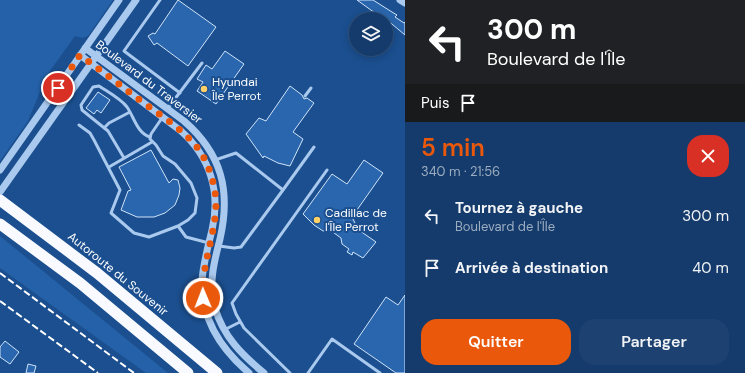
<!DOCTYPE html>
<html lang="fr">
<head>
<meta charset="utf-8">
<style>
	body { margin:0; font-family:"DM Sans",sans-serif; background:#1d4271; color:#f1f3f6; height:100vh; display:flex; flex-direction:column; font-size:15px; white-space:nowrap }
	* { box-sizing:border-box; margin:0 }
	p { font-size:13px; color:#9dadc1 }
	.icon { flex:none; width:22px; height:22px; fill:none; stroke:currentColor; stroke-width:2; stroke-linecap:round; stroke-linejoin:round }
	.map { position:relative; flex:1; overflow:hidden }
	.sheet { display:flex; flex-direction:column; background:#143b6b; width:340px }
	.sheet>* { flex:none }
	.guide { background:#202124; color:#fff; overflow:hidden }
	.fabs { position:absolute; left:349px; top:12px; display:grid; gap:8px }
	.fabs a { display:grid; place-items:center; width:44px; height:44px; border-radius:50%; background:#143b6b; box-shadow:0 2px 10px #0003,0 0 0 1px #33557e; font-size:20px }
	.pin { position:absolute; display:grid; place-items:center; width:34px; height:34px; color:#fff; margin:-17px; border:2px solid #fff; border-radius:50%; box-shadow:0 1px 4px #0007 }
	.me { position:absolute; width:44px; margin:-22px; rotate:359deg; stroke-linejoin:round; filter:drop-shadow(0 0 3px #0008) }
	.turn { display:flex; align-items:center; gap:14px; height:84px; padding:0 16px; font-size:18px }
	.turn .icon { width:52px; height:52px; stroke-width:2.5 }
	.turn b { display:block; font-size:28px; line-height:34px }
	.then { display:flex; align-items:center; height:38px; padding:0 16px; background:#0003; gap:8px; font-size:15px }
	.round { display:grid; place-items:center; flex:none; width:42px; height:42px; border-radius:16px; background:#1d4271 }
	.overview { display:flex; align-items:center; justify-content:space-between; height:68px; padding:0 16px }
	h1 { font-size:24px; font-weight:600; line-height:30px; color:#ea580c }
	.cta { display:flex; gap:8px; margin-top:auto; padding:8px 16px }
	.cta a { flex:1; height:46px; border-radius:16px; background:#ea580c; color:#fff; font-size:16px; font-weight:600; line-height:46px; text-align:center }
	.cta a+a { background:#1d4271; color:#f1f3f6 }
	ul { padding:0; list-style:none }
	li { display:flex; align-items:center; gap:12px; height:52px; padding:0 16px }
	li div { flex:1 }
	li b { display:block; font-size:15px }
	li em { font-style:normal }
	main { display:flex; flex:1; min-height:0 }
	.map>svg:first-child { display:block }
</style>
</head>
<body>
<main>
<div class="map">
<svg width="405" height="373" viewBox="0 0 405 373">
	<rect width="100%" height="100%" fill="#1b4f8f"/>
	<path fill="#2461a8" d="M 0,0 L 113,0 L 88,36 L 82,38 L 75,36 L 47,75 L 28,121 L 0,161 Z
		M 0,236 L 168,373 L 146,373 L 0,268 Z"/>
	<path fill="#2a66ad" stroke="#cfe3fa" d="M 178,0 L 216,27 L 188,66 L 157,43 L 154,45 L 148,36 L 153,33 L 155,34 Z
		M 357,0 L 373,0 L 392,12 L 397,15 L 395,17 L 404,23 L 405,22 L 405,35 L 386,19 L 379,19 L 373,15 L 375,13 Z
		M 225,51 L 244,64 L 216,104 L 197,91 L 203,82 L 197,79 L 206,65 L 212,69 Z
		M 290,86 L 302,95 L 304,99 L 307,98 L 314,103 L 293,132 L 303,139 L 290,166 L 278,163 L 264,156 L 263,158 L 246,134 L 259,118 L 266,121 Z
		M 98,92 L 110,100 L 101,113 L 97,110 L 94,114 L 86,108 Z
		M 151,150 L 169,183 L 173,179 L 178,180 L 180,188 L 179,195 L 175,205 L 165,213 L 154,217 L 137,217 L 121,210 L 128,191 L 131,190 L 119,167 Z
		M 364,160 L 383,173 L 352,217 L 355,223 L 353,226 L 376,242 L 363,258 L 353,252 L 352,255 L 347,252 L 349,249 L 342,244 L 341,238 L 330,230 L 323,231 L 314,225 L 303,214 L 332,174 L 347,184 Z
		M 405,295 L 405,373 L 396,373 L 354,344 L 386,297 L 398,305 Z
		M 5,341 L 19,352 L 10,364 L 0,357 L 0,347 Z
		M 28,364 L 36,366 L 34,373 L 26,373 Z"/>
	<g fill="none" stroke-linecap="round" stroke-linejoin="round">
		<path stroke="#a9c9ee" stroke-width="3" d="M 160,0 L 124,51 L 180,93
			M 305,96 L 311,88
			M 168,108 L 202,63
			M 79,125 L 90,133 L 94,140 L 120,190 L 111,213 L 134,233 L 149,237 L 178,226 L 188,220 L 195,213 L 197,198 L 191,183 L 175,164 L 163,156 L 156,145 L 150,139 L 151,134 L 162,118
			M 104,128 L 109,123 L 130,112
			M 124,158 L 108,131 L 82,110 L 81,105 L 93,87 L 99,86 C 108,92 121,99 127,107 C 134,117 137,133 150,137
			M 215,160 L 236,153 L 283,190 L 241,247 L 234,248 L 219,246
			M 109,167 L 152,142
			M 283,190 L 314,147
			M 178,226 L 186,237 L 209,243
			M 224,330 L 240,322
			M 290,373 L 244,328 L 236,314 L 232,303 L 327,170
			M 308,373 L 332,339 L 380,373"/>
		<path stroke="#a9c9ee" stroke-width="7" d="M 400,0 L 405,3
			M 85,48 L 184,121 C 222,154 231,191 220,239 C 214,262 208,285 215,308 C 223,336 242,355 264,373
			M 80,55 L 181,131 C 210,157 221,192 212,230 C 208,247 203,264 202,281 C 201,319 221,349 249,373
			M 0,170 L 119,0
			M 0,192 L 136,0"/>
		<path stroke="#f8faff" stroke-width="11" d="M 0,200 L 97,273 L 217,373
			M 0,224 L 80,283 L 188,373"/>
		<path stroke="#fff" stroke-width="2" stroke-dasharray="7 3" stroke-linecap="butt" d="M 0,273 L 134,373
			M 0,301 L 98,373"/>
	</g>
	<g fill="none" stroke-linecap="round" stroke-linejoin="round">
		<path stroke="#ea580c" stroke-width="7" stroke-dasharray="0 12.6" d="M 58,88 L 80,55 C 103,72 125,89 148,106 C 166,119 186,132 199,150 C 209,164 215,184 216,202 C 216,235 201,264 203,298"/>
	</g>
	<g fill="#ffd166" stroke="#1b4f8f" stroke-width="1.5">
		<circle cx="204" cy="89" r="4"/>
		<circle cx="317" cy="220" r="4"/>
	</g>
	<g text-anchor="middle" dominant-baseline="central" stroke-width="4" stroke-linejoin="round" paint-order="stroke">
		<g font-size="12" fill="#fff" stroke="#1b4f8f">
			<text transform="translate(149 82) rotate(37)">Boulevard du Traversier</text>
			<text transform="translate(118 274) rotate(39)">Autoroute du Souvenir</text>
		</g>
		<g font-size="12" fill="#fff" stroke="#1b4f8f" text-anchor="start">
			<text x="212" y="82">Hyundai<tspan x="212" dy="14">Île Perrot</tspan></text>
			<text x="325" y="213">Cadillac de<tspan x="325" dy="14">l'Île Perrot</tspan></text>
		</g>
	</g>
</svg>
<div class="fabs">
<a><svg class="icon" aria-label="layers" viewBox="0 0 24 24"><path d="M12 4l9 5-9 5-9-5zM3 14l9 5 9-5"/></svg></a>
</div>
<div class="pin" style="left:58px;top:88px;background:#d93025"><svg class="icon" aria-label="arrive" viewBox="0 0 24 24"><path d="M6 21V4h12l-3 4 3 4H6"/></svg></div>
<svg class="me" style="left:203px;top:298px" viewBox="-20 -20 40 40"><circle r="17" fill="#ea580c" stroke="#fff" stroke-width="3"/><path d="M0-11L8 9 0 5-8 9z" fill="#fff"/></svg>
</div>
<section class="sheet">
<div class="guide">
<div class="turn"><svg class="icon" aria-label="left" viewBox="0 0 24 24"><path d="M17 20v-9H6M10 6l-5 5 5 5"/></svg><div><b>300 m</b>Boulevard de l'Île</div></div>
<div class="then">Puis<svg class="icon" aria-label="arrive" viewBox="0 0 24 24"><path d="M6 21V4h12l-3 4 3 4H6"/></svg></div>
</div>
<div class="overview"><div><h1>5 min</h1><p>340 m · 21:56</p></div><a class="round" style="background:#d93025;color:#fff"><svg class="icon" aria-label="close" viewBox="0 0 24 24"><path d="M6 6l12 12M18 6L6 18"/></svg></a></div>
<ul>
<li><svg class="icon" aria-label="left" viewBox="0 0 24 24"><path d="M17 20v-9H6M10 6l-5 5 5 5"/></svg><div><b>Tournez à gauche</b><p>Boulevard de l'Île</p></div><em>300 m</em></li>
<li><svg class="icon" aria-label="arrive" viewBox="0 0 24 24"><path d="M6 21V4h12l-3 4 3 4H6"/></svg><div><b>Arrivée à destination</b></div><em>40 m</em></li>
</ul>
<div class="cta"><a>Quitter</a><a>Partager</a></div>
</section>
</main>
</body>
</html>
